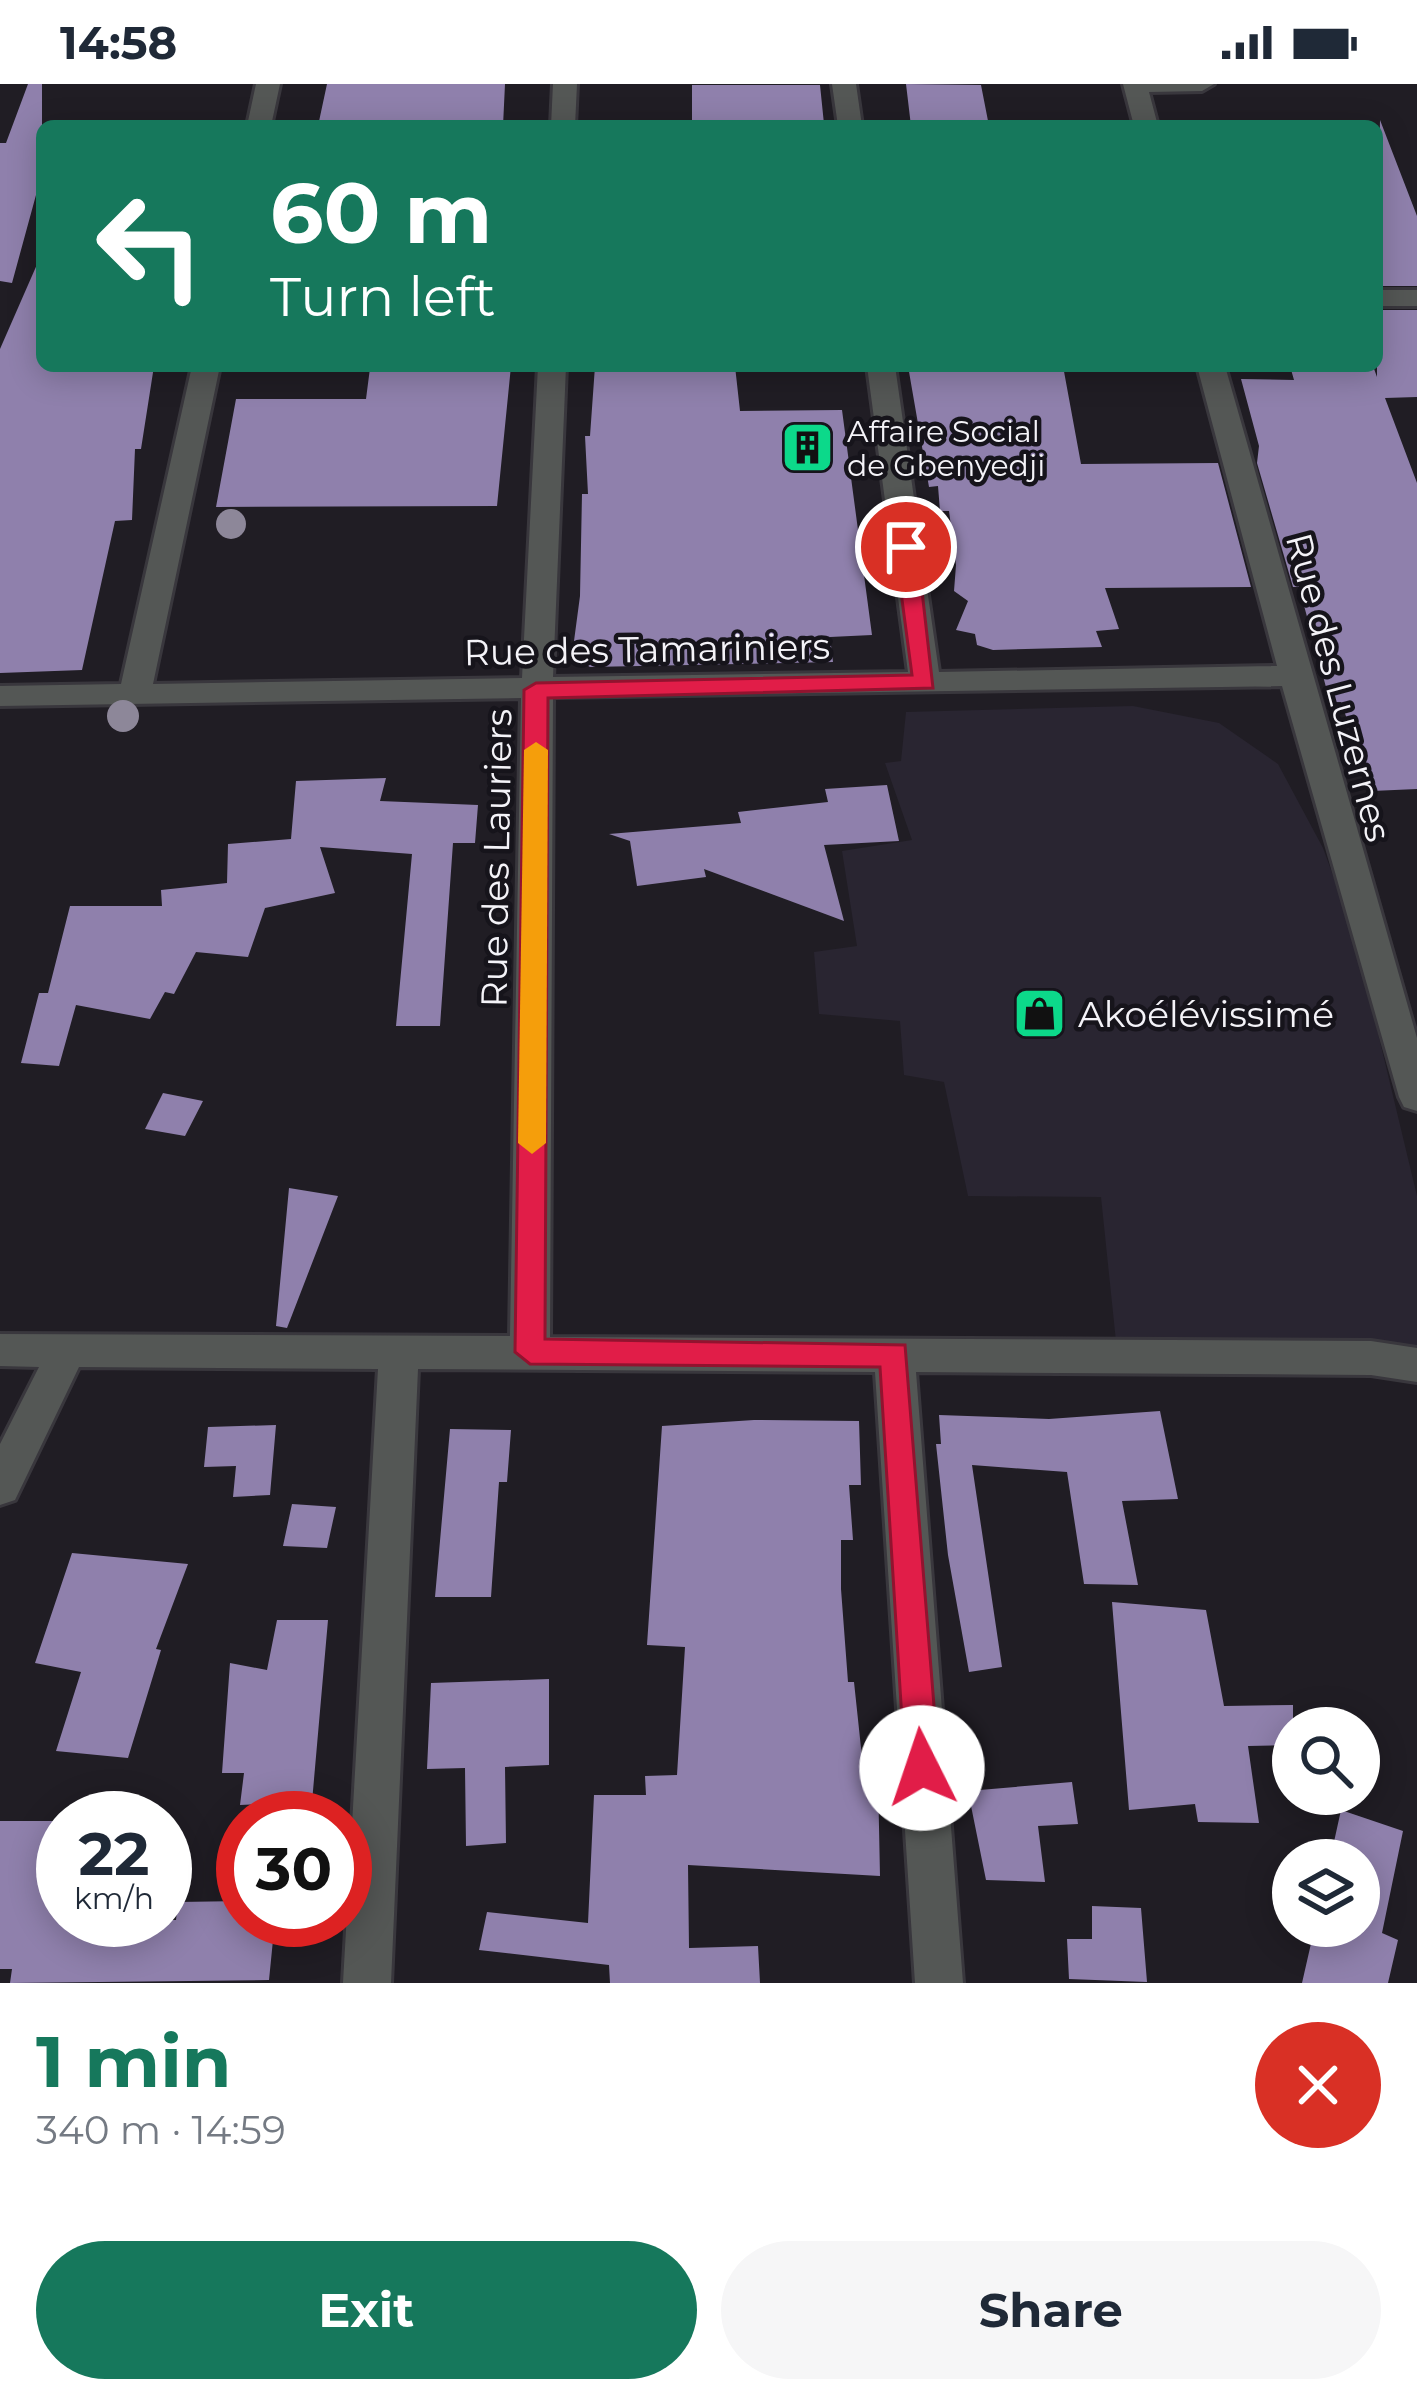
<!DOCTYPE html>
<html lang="en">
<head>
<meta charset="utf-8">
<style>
	body { margin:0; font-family:Montserrat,sans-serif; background:#f6f6f7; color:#1f2937; height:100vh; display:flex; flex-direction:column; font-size:45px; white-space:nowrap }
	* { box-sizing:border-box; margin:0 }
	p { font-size:39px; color:#747a83 }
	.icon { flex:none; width:66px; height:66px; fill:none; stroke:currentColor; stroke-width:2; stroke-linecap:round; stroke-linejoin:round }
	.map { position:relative; height:1899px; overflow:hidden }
	.details { display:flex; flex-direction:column; background:#fff; flex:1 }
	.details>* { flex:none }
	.top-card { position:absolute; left:36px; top:36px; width:1347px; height:252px; border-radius:18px; box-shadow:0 6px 30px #0003; background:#16785c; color:#fff; overflow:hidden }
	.controls { position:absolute; left:1272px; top:1623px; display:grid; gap:24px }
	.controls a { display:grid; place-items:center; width:108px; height:108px; border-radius:50%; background:#fff; box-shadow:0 6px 30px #0003; font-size:60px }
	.speed { position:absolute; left:36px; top:1707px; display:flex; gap:24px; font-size:60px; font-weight:700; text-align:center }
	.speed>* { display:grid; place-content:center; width:156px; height:156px; border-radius:50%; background:#fff; box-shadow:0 6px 30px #0003; line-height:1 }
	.speed small { font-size:30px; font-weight:400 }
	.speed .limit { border:18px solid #d22; background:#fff; color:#111 }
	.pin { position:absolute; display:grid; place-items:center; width:102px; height:102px; color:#fff; margin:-51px; border:6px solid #fff; border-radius:50%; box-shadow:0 3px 12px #0007 }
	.me { position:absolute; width:132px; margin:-66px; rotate:356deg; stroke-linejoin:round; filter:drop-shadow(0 0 9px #0008) }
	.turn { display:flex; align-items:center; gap:42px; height:252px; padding:0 36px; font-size:54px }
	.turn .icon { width:156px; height:156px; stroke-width:2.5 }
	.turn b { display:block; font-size:84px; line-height:102px }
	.round { display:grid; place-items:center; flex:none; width:126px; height:126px; border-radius:63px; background:#f6f6f7 }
	.head { display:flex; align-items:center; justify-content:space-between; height:204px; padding:0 36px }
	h1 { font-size:72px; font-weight:700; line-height:90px; color:#16785c }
	.action { display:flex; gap:24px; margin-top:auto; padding:24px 36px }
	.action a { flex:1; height:138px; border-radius:72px; background:#16785c; color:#fff; font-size:48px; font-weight:700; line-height:138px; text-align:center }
	.action a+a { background:#f6f6f7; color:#1f2937 }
	.status { display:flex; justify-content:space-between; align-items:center; height:84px; padding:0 60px; background:#fff; direction:ltr }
	.status svg { height:33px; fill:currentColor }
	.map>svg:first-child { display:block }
</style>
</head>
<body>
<div class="status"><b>14:58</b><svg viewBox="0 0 49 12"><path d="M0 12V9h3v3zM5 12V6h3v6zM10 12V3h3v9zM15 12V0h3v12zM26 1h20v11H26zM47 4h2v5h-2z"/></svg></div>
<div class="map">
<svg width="1417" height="1899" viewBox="0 0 1417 1899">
	<rect width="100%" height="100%" fill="#201d24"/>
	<path fill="#292531" d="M 1133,622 L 1219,639 L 1278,680 L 1323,764 L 1354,849 L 1417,1112 L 1417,1266 L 1117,1267 L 1101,1113 L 968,1112 L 944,998 L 904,991 L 900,937 L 819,930 L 814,868 L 857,862 L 842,767 L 912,756 L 885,679 L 901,677 L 906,628 Z"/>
	<path fill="#8f80ac" d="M 28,0 L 42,0 L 42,89 L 12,199 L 0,197 L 0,59 L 6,59 Z
		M 327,0 L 505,0 L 503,42 L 318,42 Z
		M 906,0 L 981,1 L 989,42 L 911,42 Z
		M 692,1 L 820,1 L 824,40 L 692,42 Z
		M 1380,36 L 1417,132 L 1417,202 L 1377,202 Z
		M 42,169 L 42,282 L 154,282 L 141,365 L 135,365 L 132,436 L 115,437 L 82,586 L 0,589 L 0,265 Z
		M 1377,226 L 1417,226 L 1417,313 L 1385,314 L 1417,399 L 1417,705 L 1372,707 L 1341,618 L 1330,618 L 1299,503 L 1293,503 L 1257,379 L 1259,362 L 1241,295 L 1294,296 L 1290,282 L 1373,282 L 1377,293 Z
		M 377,282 L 511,282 L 497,422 L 216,423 L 236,315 L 366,315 L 370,284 Z
		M 595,282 L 735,282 L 740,327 L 842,326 L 872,551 L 830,553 L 833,578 L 590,583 L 572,572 L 580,512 L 582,410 L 588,410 L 585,352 L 590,352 Z
		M 908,282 L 1063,282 L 1081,380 L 1218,379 L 1251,503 L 1105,504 L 1119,545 L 1096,547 L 1102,563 L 993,566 L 977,561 L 975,550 L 956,546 L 968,517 L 954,507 L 956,481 L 949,427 L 940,427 L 938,402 L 929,403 Z
		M 386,694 L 380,717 L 478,721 L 475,759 L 453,759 L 440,942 L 396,942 L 412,770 L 320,763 L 335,809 L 265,824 L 248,873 L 196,868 L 174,910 L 165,908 L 150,935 L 76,921 L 59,982 L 21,979 L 39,909 L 48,909 L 70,822 L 162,822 L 161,806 L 227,799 L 228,760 L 291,755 L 296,697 Z
		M 887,701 L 899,757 L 824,761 L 844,837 L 704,785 L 706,793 L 637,802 L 630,757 L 609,750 L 741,739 L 738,728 L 828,718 L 825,705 Z
		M 163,1009 L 203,1017 L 185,1052 L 145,1045 Z
		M 289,1104 L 338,1112 L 287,1244 L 276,1242 Z
		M 1160,1327 L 1178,1415 L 1122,1417 L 1138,1501 L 1084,1500 L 1067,1388 L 972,1381 L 1002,1583 L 969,1588 L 948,1471 L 936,1360 L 941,1360 L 939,1331 L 1049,1335 Z
		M 754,1336 L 859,1337 L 861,1401 L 849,1401 L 853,1456 L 841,1456 L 841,1505 L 848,1598 L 854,1598 L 864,1692 L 878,1693 L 880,1792 L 688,1781 L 689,1864 L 758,1862 L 760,1899 L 610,1899 L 609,1881 L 479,1866 L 487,1828 L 588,1839 L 594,1711 L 646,1711 L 645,1692 L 677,1691 L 685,1563 L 647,1561 L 662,1342 Z
		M 276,1341 L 270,1411 L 233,1413 L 236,1382 L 204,1383 L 208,1343 Z
		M 450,1345 L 511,1346 L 507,1398 L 499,1398 L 491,1513 L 435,1513 Z
		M 292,1420 L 336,1423 L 327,1464 L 283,1462 Z
		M 72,1469 L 188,1480 L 156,1565 L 161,1566 L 128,1674 L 56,1667 L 81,1588 L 35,1579 Z
		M 1112,1518 L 1206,1526 L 1224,1622 L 1293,1621 L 1293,1661 L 1248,1662 L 1259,1739 L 1198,1738 L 1195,1720 L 1129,1726 Z
		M 277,1536 L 328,1536 L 312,1718 L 240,1721 L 244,1689 L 222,1689 L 230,1579 L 267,1586 Z
		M 549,1595 L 549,1681 L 505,1683 L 506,1759 L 466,1762 L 465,1684 L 427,1685 L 431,1599 Z
		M 1072,1698 L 1078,1740 L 1038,1742 L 1045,1798 L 986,1796 L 968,1707 Z
		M 1341,1726 L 1403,1747 L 1382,1849 L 1398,1856 L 1388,1899 L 1302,1899 L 1315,1842 L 1359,1842 L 1359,1776 L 1330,1776 Z
		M 0,1737 L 63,1737 L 63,1836 L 176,1836 L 178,1818 L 243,1817 L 243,1836 L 275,1836 L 269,1896 L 10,1899 L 12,1885 L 0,1885 Z
		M 1092,1822 L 1141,1824 L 1147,1898 L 1069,1895 L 1067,1855 L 1092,1855 Z"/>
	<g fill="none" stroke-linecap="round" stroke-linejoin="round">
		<defs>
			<path id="minor" d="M 256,0 L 280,0 L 271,42 L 247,42 Z
				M 553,0 L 577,0 L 575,42 L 551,42 Z
				M 832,0 L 856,0 L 862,42 L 838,42 Z
				M 1123,0 L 1214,0 L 1202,7 L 1149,8 L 1158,42 L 1134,42 Z
				M 1377,206 L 1417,206 L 1417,222 L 1377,222 Z
				M 192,282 L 220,282 L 153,600 L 522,594 L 538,282 L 566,282 L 553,593 L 908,588 L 867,282 L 895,282 L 939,588 L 1277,582 L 1197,282 L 1225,282 L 1417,954 L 1417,1027 L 1404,1023 L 1399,1013 L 1282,602 L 553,613 L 550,1253 L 1371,1257 L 1417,1264 L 1417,1298 L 1371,1291 L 916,1288 L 963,1899 L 915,1899 L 875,1288 L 418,1285 L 391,1899 L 343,1899 L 378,1285 L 79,1283 L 15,1416 L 0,1421 L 0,1360 L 39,1283 L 0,1282 L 0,1250 L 510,1252 L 521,614 L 0,622 L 0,602 L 121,600 Z"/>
		</defs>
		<use href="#minor" stroke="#39373d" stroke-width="6"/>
		<use href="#minor" fill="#545755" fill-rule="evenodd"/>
	</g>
	<g fill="#8d8799">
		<circle cx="231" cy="440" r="15"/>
		<circle cx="123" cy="632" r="16"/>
	</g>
	<path fill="#e11d48" stroke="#92132f" stroke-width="3" d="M 906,456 L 917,463 L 933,604 L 548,614 L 545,1255 L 905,1261 L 939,1684 L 934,1695 L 922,1700 L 910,1695 L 905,1684 L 880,1283 L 530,1280 L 515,1268 L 524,606 L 536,599 L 912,591 L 895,463 Z"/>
	<path fill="#f59e0b" d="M 536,658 L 548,666 L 546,1059 L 532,1070 L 518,1059 L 524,666 Z"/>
	<defs>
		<symbol id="building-square" viewBox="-11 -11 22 22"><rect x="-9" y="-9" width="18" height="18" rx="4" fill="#0cd98a" stroke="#16141b"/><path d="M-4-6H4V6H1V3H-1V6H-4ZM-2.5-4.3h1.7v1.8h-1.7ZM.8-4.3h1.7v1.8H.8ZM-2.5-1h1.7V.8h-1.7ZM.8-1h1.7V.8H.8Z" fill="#111"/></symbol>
		<symbol id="shop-square" viewBox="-11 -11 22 22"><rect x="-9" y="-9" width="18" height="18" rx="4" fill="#0cd98a" stroke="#16141b"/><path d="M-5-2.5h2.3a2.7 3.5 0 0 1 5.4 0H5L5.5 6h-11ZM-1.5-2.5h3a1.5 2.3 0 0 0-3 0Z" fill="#111"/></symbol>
	</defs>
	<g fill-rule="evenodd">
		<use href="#building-square" x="778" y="334" width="59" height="59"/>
		<use href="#shop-square" x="1010" y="900" width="59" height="59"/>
	</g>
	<g text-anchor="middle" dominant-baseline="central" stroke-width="9" stroke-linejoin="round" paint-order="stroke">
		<g font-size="30" fill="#f4f3f8" stroke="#16141b" text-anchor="start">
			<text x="847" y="347">Affaire Social<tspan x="847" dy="34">de Gbenyedji</tspan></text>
		</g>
		<g font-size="36" fill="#f4f3f8" stroke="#16141b">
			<text transform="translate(647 565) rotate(-1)">Rue des Tamariniers</text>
			<text transform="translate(1339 603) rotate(75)">Rue des Luzernes</text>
			<text transform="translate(496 774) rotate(-89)">Rue des Lauriers</text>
		</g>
		<g font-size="36" fill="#f4f3f8" stroke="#16141b" text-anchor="start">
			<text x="1078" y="930">Akoélévissimé</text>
		</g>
	</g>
</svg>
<div class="controls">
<a><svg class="icon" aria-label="search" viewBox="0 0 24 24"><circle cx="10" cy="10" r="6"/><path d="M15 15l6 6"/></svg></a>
<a><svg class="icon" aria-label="layers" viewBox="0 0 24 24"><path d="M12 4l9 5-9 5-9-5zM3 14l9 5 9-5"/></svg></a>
</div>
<div class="speed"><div>22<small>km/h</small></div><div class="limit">30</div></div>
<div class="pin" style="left:906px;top:463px;background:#d93025"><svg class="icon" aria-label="arrive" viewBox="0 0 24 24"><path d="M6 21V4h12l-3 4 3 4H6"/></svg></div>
<svg class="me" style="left:922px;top:1684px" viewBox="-20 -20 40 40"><circle r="19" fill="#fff"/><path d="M0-13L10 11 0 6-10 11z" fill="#e11d48"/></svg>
<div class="top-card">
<div class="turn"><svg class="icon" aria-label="left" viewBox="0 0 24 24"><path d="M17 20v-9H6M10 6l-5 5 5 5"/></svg><div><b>60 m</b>Turn left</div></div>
</div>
</div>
<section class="details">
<div class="head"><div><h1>1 min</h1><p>340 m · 14:59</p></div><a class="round" style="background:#d93025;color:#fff"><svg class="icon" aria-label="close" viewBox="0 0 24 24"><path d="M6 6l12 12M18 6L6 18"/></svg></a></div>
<div class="action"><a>Exit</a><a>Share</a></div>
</section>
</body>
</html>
